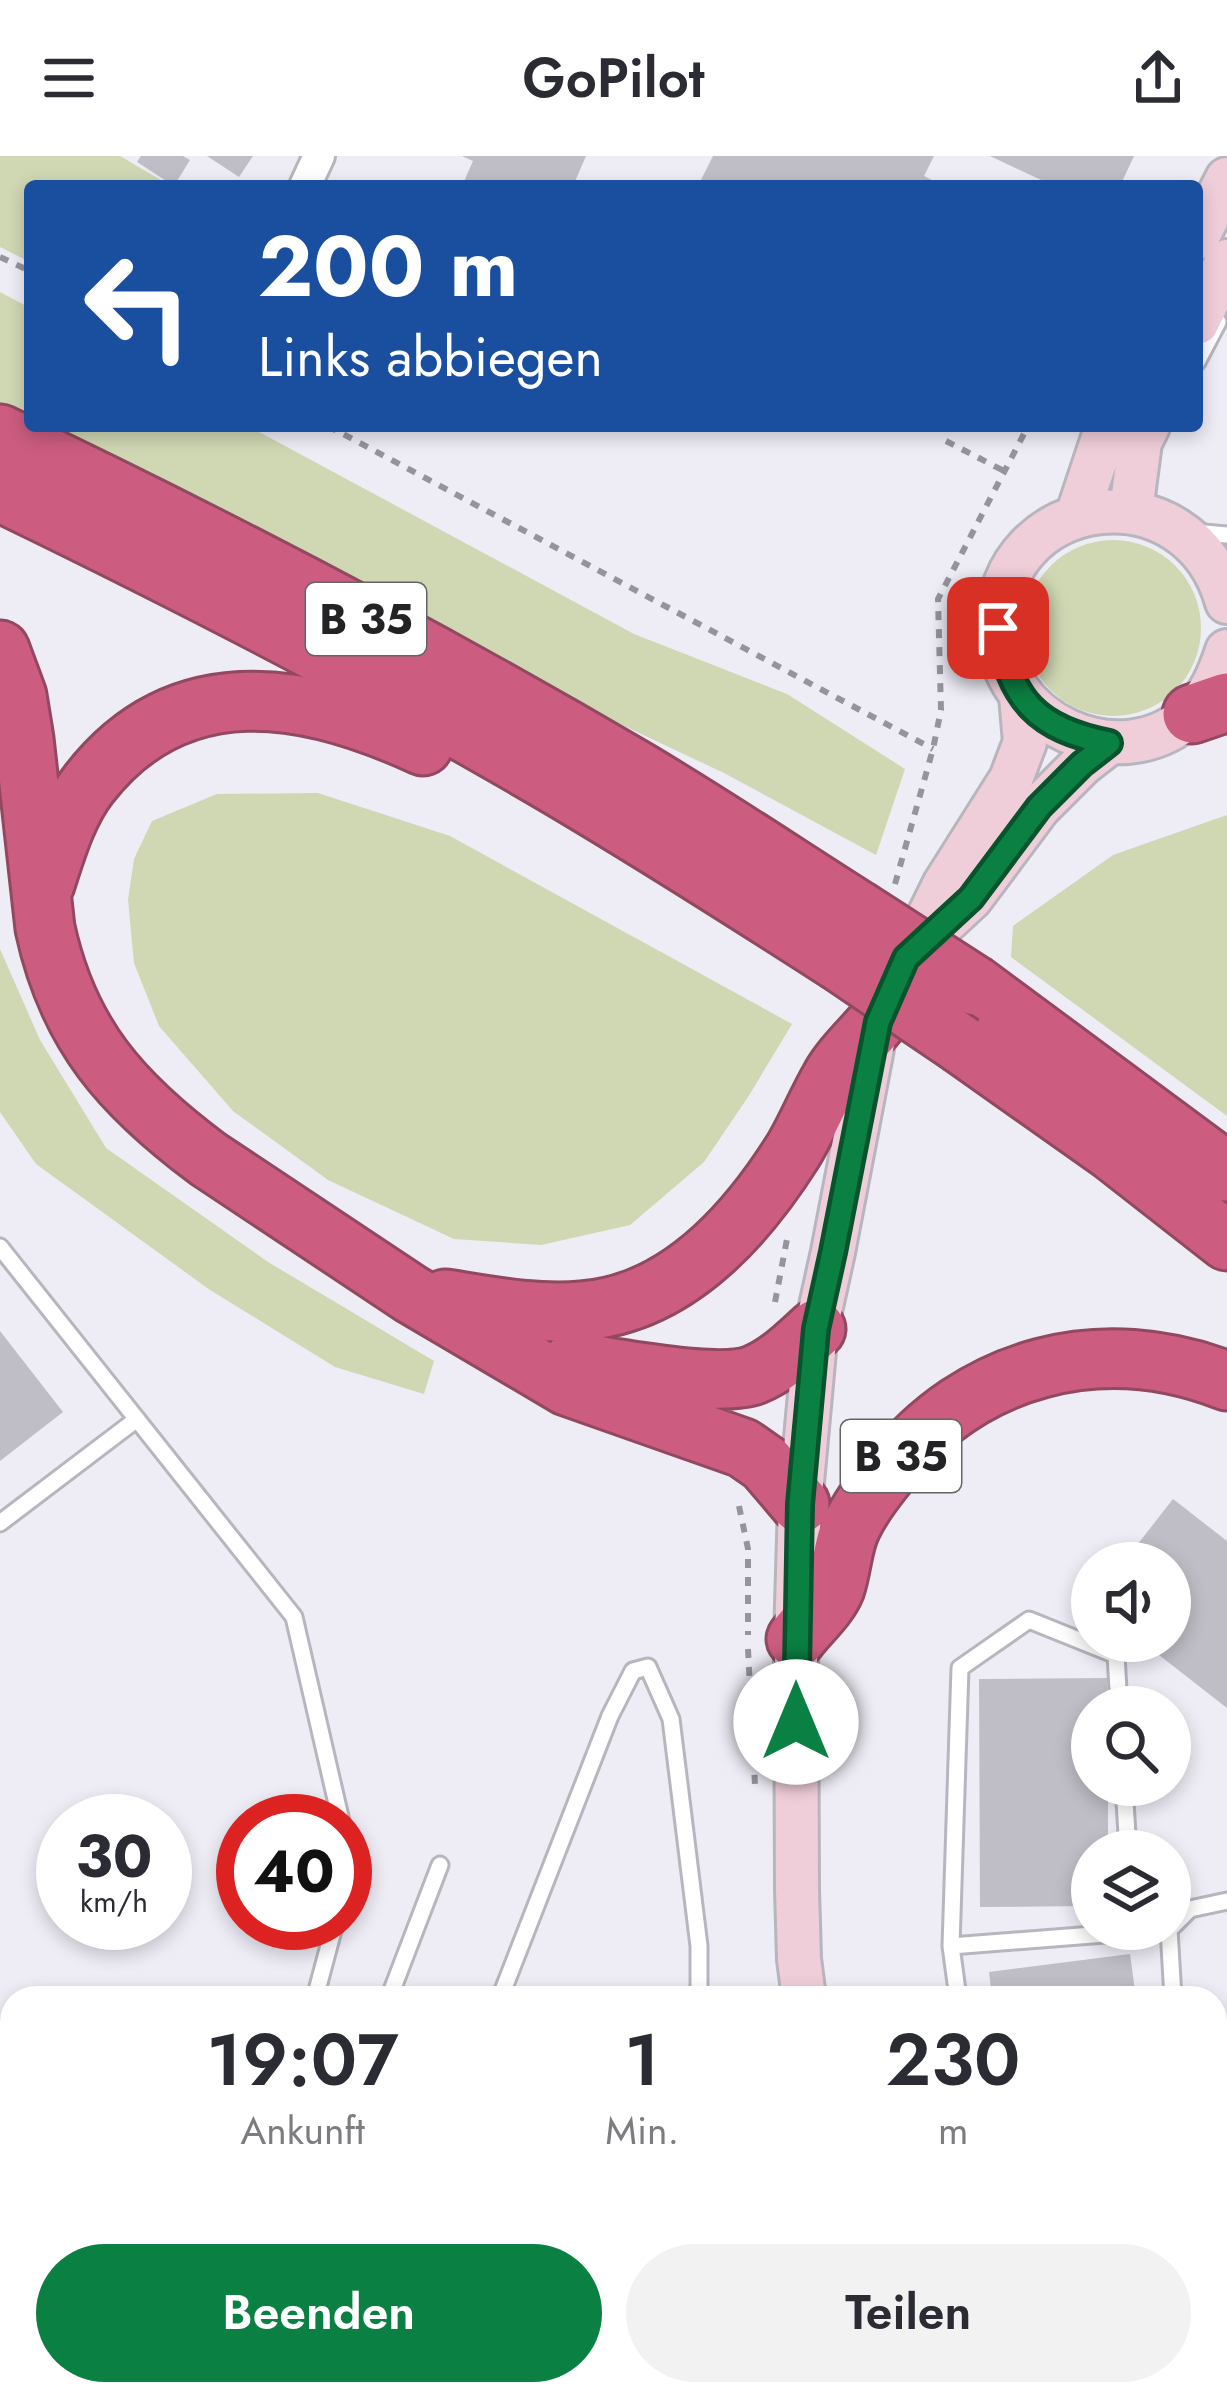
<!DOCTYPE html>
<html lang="de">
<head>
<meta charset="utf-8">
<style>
	body { margin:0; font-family:Jost,sans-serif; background:#f2f2f3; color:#2b2b33; height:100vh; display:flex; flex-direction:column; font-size:45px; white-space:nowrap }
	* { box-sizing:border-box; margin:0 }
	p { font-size:39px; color:#7c7c81 }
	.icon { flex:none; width:66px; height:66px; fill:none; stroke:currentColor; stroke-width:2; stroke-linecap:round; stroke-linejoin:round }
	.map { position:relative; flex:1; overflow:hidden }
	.sheet { position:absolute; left:0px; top:1830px; width:1227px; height:420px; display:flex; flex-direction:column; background:#fff; border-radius:36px 36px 0 0; box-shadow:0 6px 18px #0003 }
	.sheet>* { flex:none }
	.guide { position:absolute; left:24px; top:24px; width:1179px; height:252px; border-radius:12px; box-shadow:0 6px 18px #0003; background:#1a4fa0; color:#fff; overflow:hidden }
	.controls { position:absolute; left:1071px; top:1386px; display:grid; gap:24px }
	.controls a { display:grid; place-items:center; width:120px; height:120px; border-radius:50%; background:#fff; box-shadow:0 6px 18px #0003; font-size:60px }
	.speed { position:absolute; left:36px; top:1638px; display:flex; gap:24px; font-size:60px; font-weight:700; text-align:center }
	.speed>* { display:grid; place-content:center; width:156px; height:156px; border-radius:50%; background:#fff; box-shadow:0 6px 18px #0003; line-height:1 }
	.speed small { font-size:30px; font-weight:400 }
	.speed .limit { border:18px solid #d22; background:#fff; color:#111 }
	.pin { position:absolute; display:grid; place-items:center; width:102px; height:102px; color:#fff; margin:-51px; border-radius:24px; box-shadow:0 6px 18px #0006 }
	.me { position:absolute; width:132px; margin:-66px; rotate:0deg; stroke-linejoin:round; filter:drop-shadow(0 0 9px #0008) }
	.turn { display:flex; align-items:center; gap:42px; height:252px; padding:0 36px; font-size:54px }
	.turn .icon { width:156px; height:156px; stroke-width:2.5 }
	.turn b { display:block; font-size:84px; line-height:102px }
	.eta { display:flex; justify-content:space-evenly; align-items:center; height:204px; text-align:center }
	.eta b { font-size:72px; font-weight:600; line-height:84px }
	.action { display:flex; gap:24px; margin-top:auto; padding:24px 36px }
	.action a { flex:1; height:138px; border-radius:72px; background:#0b8043; color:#fff; font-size:48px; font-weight:600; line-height:138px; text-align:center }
	.action a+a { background:#f2f2f3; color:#2b2b33 }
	header { display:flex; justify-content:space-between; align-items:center; height:156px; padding:0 36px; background:#fff; font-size:54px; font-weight:600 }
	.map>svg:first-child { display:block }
</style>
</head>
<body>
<header><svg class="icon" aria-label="menu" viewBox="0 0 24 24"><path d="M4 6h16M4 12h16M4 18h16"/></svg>GoPilot<svg class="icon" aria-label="share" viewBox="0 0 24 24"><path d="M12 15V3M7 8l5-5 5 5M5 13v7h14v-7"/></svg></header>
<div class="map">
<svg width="1227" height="2250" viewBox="0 0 1227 2250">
	<rect width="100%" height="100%" fill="#eeecf5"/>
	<path fill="#cfd7b3" d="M 0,0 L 120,0 L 171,30 L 30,30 L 30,106 L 0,91 Z
		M 0,136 L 30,152 L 30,270 L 248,270 L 634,478 L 787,538 L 905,613 L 876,699 L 724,617 L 565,542 L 0,256 Z
		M1025 472a88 88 0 1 1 176 0a88 88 0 1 1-176 0Z
		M 318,637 L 450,680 L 792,868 L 748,941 L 704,1006 L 630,1069 L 541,1089 L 454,1083 L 328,1024 L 233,955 L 159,870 L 134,807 L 128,744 L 134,703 L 152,665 L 217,638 Z
		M 1227,659 L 1227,960 L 1011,801 L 1013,770 L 1113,699 Z
		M 0,793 L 40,884 L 106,992 L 268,1106 L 434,1205 L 424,1238 L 335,1211 L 210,1134 L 36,1008 L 0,956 Z"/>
	<path fill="#bfbdc6" d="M 141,0 L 183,0 L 190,4 L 174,30 L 137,6 Z
		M 207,0 L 253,0 L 239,21 Z
		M 462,0 L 586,0 L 573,30 L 462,30 L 473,5 Z
		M 713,0 L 934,0 L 924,20 L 944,30 L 698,30 Z
		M 990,0 L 1134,0 L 1120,30 L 1054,30 Z
		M 0,1175 L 63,1256 L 0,1305 Z
		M 1173,1343 L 1227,1385 L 1227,1552 L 1141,1485 L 1170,1485 L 1170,1407 L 1123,1407 Z
		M 1107,1522 L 1108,1551 L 1092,1551 L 1092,1629 L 1108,1629 L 1108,1695 L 1092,1695 L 1092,1750 L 980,1751 L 979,1523 Z
		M 1130,1798 L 1136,1842 L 992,1842 L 989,1816 Z"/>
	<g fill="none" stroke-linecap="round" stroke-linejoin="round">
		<defs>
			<path id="lane" d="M 1197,206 L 1218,166
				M 1194,376 L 1227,379
				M 0,1091 L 294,1461 L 341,1665
				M 0,1367 L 137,1263
				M 1124,1629 L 1128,1695
				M 345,1681 L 351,1707 L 345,1729
				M 1170,1773 L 1190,1753 L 1227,1745
				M 951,1790 L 960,1512 L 1029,1464 L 1116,1499 L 1119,1551
				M 315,1842 L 335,1767
				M 389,1842 L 440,1709
				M 500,1842 L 610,1560 L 633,1515 L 648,1511 L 671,1563 L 699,1790 L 699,1842
				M 958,1842 L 951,1790 L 1169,1773 L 1173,1842
				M 255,2238 L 257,2250
				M 131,2250 L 224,2238"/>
			<path id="street" d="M 305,30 L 319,0
				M 1215,2111 L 1227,2110"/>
			<path id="secondary" d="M 1197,82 L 1227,23
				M 1197,167 L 1227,105
				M 1131,355 L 1140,286 L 1148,270
				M 1077,360 L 1107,270
				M 1227,446 C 1189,309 998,336 998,471 C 997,566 1120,624 1191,558 C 1210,541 1219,519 1227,495
				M 929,781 L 971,742 L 1039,651 L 1082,608 L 1109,587
				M 804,1842 L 799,1803 L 797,1733 L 796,1483 L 800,1348 L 816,1173 L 833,1096 L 877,866 L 944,729 L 1011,623 L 1025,586 L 1021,540
				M 895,2238 L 900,2250"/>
			<path id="highway" d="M 0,278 C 216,381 429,492 635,613 C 711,658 784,707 858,754
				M 0,336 C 184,425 366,518 542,621 C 643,680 740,742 838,805
				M 0,494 L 17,540 L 24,583 L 45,772 C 68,879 122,939 208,1003 L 411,1138 L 567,1230 L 743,1292 L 766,1308 L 800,1348
				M 1192,558 L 1227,546
				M 45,728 C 56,694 67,656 89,628 C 179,512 307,536 423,590
				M 976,830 L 1227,1016
				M 962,889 L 1112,995 L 1227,1085
				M 445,1143 C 490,1150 536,1159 582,1155 C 676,1148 745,1071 793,995 C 807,972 817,946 831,922 C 842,902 862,884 877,866
				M 573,1205 C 612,1212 719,1232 754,1219 C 779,1209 797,1190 816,1173
				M 796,1483 C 808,1467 828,1450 835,1432 C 842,1412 842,1388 852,1369 C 861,1350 875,1332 888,1316 C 971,1209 1102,1176 1227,1225"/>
		</defs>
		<use href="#lane" stroke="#b7b5be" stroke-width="21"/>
		<use href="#street" stroke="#b7b5be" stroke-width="36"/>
		<use href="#secondary" stroke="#b7b5be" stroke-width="48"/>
		<use href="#highway" stroke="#914860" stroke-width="63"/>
		<path stroke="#96949b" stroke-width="6" stroke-dasharray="9 9" stroke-linecap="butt" d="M 0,101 L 30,115
			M 328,270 L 933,593
			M 946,285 L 1004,315
			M 895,728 L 933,593 L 941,554 L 938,443 L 1028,270
			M 775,1146 L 787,1083
			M 739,1350 L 748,1393 L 748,1479
			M 748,1493 L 755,1629
			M 843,2238 L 848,2250"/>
		<use href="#lane" stroke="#fff" stroke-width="15"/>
		<use href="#street" stroke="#fff" stroke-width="30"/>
		<use href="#secondary" stroke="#f0ced9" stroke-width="42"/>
		<use href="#highway" stroke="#cc5c80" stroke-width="57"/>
		<defs>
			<path id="highway-bridge" d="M 858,754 L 976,830
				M 838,805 L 962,889"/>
		</defs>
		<use href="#highway-bridge" stroke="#914860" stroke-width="63" stroke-linecap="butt"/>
		<use href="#highway-bridge" stroke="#cc5c80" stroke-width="57"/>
	</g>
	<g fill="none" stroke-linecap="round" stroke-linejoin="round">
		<defs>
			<path id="route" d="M 796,1566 L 800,1348 L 816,1173 L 833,1096 L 878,866 L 906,802 L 971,742 L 1039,651 L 1082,608 L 1109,587 C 1037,573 1010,544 998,472"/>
		</defs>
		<use href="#route" stroke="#07532c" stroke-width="30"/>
		<use href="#route" stroke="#0b8043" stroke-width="21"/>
	</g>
	<g text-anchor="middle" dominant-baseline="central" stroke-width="12" stroke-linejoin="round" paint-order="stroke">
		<g fill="#fff" stroke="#656466" stroke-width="3">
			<rect x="306" y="427" width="120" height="72" rx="9"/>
			<rect x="841" y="1264" width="120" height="72" rx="9"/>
		</g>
		<g font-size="42" font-weight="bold" fill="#232225">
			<text x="366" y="463">B 35</text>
			<text x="901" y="1300">B 35</text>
		</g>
	</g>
</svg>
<div class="controls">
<a><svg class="icon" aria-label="sound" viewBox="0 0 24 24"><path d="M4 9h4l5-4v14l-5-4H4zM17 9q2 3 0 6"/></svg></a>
<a><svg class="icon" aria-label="search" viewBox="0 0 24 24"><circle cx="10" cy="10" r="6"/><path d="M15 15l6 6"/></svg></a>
<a><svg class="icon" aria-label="layers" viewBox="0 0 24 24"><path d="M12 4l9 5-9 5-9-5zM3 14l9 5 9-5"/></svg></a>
</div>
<div class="speed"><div>30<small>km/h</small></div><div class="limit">40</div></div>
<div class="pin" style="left:998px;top:472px;background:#d93025"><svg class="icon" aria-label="arrive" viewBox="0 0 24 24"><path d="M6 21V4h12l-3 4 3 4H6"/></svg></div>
<svg class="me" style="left:796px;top:1566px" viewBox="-20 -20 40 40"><circle r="19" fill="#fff"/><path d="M0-13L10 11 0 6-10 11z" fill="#0b8043"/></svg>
<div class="guide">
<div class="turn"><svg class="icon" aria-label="left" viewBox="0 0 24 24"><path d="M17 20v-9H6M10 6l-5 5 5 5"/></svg><div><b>200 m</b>Links abbiegen</div></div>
</div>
<section class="sheet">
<div class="eta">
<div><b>19:07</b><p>Ankunft</p></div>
<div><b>1</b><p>Min.</p></div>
<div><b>230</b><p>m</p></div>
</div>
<div class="action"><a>Beenden</a><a>Teilen</a></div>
</section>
</div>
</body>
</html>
